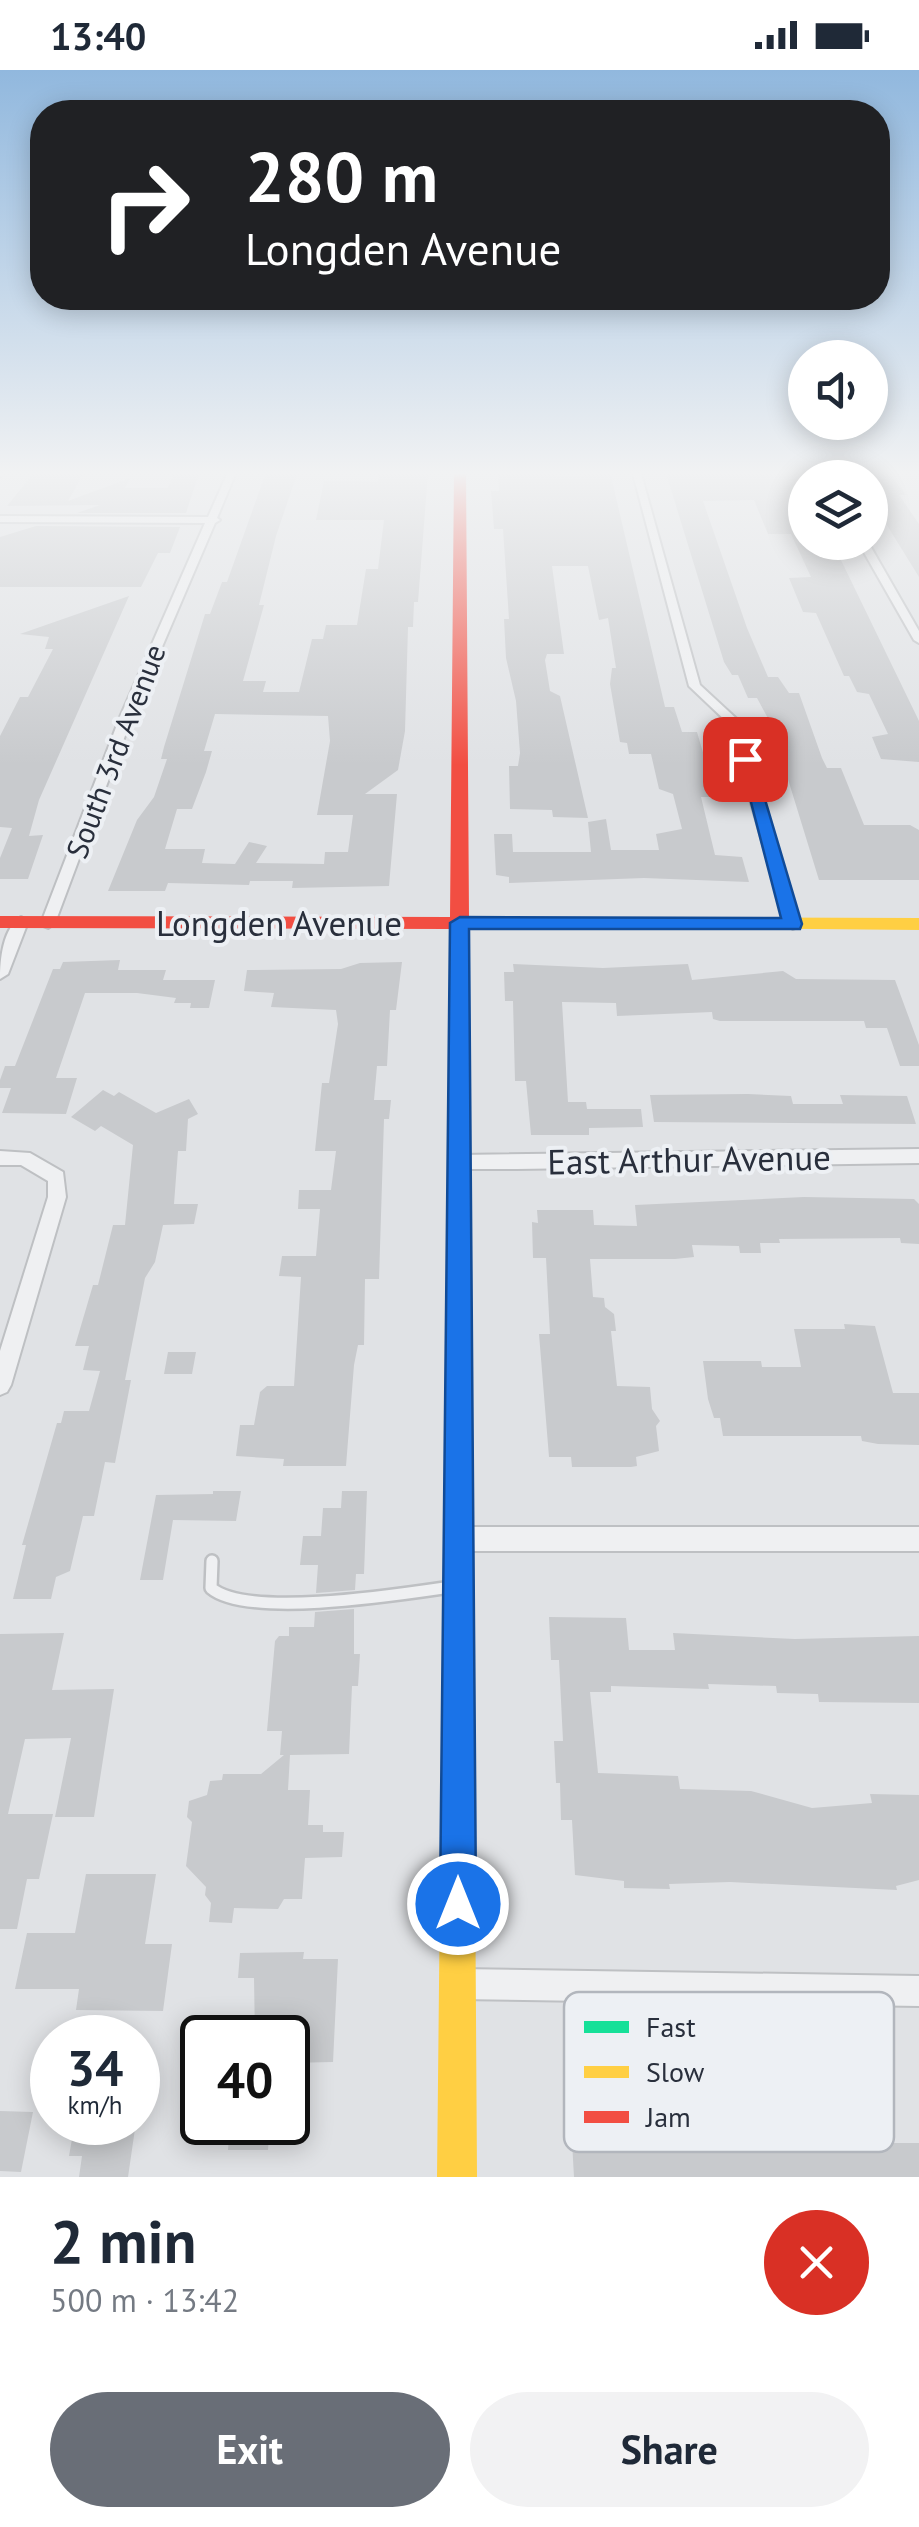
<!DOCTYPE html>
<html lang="en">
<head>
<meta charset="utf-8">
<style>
	body { margin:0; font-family:"PT Sans",sans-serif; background:#f2f2f3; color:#1f2937; height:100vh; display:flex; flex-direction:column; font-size:38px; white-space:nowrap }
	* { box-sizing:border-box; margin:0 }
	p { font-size:32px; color:#747a83 }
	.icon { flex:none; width:55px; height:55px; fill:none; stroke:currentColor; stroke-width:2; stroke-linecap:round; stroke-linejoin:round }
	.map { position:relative; height:2107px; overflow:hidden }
	.panel { display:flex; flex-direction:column; background:#fff; flex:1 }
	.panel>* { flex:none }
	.guide { position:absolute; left:30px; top:30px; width:860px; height:210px; border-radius:40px; box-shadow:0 5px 25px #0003; background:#202124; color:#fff; overflow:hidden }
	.buttons { position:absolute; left:788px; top:270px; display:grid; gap:20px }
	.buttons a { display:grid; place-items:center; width:100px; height:100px; border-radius:50%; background:#fff; box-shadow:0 5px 25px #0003; font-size:50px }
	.speed { position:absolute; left:30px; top:1945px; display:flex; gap:20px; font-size:50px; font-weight:700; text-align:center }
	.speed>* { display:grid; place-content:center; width:130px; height:130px; border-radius:50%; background:#fff; box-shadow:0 5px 25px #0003; line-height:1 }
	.speed small { font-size:25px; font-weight:400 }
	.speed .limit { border:5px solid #111; border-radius:15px; background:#fff; color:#111 }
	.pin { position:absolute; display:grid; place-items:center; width:85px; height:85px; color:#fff; margin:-42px; border-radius:20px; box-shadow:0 5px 15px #0006 }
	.me { position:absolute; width:110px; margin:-55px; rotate:0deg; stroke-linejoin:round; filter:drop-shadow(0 0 8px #0008) }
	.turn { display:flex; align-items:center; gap:35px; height:210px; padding:0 50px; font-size:45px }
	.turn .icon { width:130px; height:130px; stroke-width:2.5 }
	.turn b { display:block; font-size:70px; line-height:85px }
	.round { display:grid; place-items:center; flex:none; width:105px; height:105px; border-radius:52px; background:#f2f2f3 }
	.headline { display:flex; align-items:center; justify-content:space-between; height:170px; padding:0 50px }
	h1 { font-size:60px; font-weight:700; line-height:75px }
	.button { display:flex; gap:20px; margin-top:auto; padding:20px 50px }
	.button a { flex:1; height:115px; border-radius:60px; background:#696e77; color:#fff; font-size:40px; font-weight:700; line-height:115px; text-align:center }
	.button a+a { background:#f2f2f3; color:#1f2937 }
	.status { display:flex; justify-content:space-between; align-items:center; height:70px; padding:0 50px; background:#fff; direction:ltr }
	.status svg { height:28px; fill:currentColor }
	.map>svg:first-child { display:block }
</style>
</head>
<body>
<div class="status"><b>13:40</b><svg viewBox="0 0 49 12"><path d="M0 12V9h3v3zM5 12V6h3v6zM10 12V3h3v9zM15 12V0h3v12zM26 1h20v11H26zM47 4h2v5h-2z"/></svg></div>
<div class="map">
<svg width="919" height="2107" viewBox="0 0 919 2107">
	<rect width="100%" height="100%" fill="#e0e2e5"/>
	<path fill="#c8cacd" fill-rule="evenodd" d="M 36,400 L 85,401 L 68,431 L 130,408 L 125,418 L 168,418 L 174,403 L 199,403 L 186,443 L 77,443 L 100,435 L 7,436 Z
		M 585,400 L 610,402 L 665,637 L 674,637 L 682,662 L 697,662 L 704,686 L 713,727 L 701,727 L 715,785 L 742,787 L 749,812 L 644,808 L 509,813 L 509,807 L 496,805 L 494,764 L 512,764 L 513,782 L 591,782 L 588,752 L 606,749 L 611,780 L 659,780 L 656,764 L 682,759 L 673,724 L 659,719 L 651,684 L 629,684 L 627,673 L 620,672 L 610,614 L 612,598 L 616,598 L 608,548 L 599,550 L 588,496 L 552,496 L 564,584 L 547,584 L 545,590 L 550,621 L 560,626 L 588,748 L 553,747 L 552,740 L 510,739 L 509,696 L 518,696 L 520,683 L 516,631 L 506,588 L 504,549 L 509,549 L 503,459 L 494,459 L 491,421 L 499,421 L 498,402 L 585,407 Z
		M 665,400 L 795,402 L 802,412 L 805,472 L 829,472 L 839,486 L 919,651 L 919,692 L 881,689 L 872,667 L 888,664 L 869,624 L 857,622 L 849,606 L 844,606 L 816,543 L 803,542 L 789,508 L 811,507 L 791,464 L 768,464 L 754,430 L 703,431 L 747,558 L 768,607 L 778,607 L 789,623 L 799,623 L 822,688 L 827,698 L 841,698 L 864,755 L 910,755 L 919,760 L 919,810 L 819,810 L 771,654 L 757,628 L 748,628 L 738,605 L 732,605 L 724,592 Z
		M 855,400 L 887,400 L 906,425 L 899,425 L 919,454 L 919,507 L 872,431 L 870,408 L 860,408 Z
		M 428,403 L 418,532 L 414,532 L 413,557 L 408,557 L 405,661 L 398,700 L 365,724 L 397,724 L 389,816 L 292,818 L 293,811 L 250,811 L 249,815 L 168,813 L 165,821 L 108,821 L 137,750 L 154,727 L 167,689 L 161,689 L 164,677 L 205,544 L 210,544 L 222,512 L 227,512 L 264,408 L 269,404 L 297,404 L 276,466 L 259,535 L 264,535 L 243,611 L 266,611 L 263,622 L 299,622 L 312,569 L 323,569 L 326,555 L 357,555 L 366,499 L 378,499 L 384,450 L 316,450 L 324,411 L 378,412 L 379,404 ZM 215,644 L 328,646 L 330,671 L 317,745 L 353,745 L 348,782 L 325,782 L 324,794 L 256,793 L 267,776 L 249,772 L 235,794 L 202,793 L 205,779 L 165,779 L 177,739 L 192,739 L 206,702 L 212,681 L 204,681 Z
		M 36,456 L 180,457 L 170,483 L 158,483 L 141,517 L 0,517 L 0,467 Z
		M 129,526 L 39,730 L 29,766 L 43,765 L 28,809 L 0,809 L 0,788 L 12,758 L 0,757 L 0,666 L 20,627 L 28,627 L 53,579 L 45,579 L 49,567 L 20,564 Z
		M 120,890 L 118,900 L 166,900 L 163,910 L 215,910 L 209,938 L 190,938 L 191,933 L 174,933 L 176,928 L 137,923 L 85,923 L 56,1008 L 77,1008 L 66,1044 L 2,1043 L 11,1018 L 0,1018 L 0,1010 L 5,996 L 15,996 L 53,899 L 60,899 L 63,892 Z
		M 402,892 L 396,940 L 390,940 L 387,996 L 377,996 L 374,1030 L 391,1030 L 389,1049 L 384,1049 L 379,1209 L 365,1209 L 364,1275 L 358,1275 L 354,1295 L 346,1396 L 283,1396 L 284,1389 L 236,1386 L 240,1355 L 254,1355 L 260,1322 L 267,1316 L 294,1316 L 301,1207 L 279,1206 L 282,1186 L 316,1186 L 320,1139 L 298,1139 L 299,1120 L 331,1120 L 336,1081 L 315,1081 L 322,1013 L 329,1013 L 338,954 L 336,940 L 271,937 L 274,923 L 244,921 L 247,900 L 341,899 L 360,893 Z
		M 513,894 L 603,898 L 688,894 L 692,910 L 783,901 L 796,909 L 895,910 L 919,975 L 919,996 L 900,996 L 887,958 L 866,958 L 864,951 L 720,951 L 713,949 L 712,942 L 617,946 L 616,933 L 562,932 L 568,1032 L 586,1032 L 587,1039 L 641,1039 L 643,1057 L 589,1058 L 589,1065 L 531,1065 L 526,1011 L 515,1011 L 513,931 L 505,931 L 504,902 L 514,902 Z
		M 103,1020 L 114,1026 L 119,1022 L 156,1043 L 189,1029 L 198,1044 L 188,1049 L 186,1081 L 178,1081 L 174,1134 L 198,1134 L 194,1154 L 163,1155 L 155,1192 L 145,1208 L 125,1310 L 131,1310 L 115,1393 L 105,1392 L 94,1446 L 83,1446 L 70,1501 L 56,1507 L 51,1529 L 13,1529 L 26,1475 L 22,1475 L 57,1353 L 61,1353 L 64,1341 L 89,1341 L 100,1301 L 83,1300 L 89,1276 L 75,1276 L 93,1215 L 98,1215 L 113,1155 L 125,1155 L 133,1075 L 101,1056 L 95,1061 L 71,1047 Z
		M 748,1024 L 791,1026 L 793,1034 L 843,1034 L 840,1025 L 907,1026 L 916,1054 L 654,1052 L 650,1025 Z
		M 804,1127 L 914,1129 L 919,1134 L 919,1174 L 901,1173 L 900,1168 L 779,1169 L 780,1173 L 760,1173 L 761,1183 L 740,1183 L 739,1176 L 692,1175 L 694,1187 L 675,1189 L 590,1189 L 593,1227 L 604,1228 L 605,1237 L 614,1244 L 616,1261 L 611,1261 L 617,1316 L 650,1317 L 652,1339 L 660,1351 L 656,1356 L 659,1381 L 636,1387 L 637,1396 L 631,1397 L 572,1397 L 571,1387 L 549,1387 L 539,1264 L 550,1264 L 546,1188 L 533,1188 L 532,1152 L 538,1153 L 537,1140 L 593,1140 L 594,1155 L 637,1156 L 635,1135 Z
		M 844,1254 L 875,1256 L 893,1323 L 919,1323 L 919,1375 L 878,1374 L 862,1371 L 861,1366 L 723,1366 L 720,1348 L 714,1348 L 708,1329 L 703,1291 L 761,1291 L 762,1297 L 801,1297 L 794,1259 L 845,1259 Z
		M 168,1282 L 196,1282 L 192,1304 L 164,1304 Z
		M 213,1421 L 241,1421 L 236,1451 L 173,1450 L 163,1510 L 140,1510 L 156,1425 L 213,1424 Z
		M 342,1421 L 367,1421 L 364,1504 L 356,1504 L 355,1520 L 316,1523 L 318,1495 L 300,1495 L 303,1466 L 321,1466 L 323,1438 L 341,1438 Z
		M 354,1539 L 354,1584 L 360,1584 L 358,1616 L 352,1616 L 349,1684 L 290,1685 L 288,1720 L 310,1720 L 308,1755 L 323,1755 L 323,1762 L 344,1762 L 342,1787 L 305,1788 L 302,1829 L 284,1829 L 278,1839 L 234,1838 L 232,1853 L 209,1852 L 211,1833 L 205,1825 L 206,1817 L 186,1796 L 192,1752 L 187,1747 L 189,1731 L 207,1725 L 210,1711 L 222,1710 L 223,1704 L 261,1704 L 284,1685 L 280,1685 L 282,1661 L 267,1661 L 275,1571 L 279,1566 L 289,1566 L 289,1557 L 314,1557 L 315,1542 Z
		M 549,1547 L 626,1548 L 629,1580 L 675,1580 L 673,1563 L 795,1569 L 919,1566 L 919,1633 L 819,1632 L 818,1624 L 777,1623 L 776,1616 L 708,1614 L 709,1619 L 611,1616 L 611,1622 L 590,1622 L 598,1703 L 678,1706 L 680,1719 L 751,1721 L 812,1738 L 872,1733 L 870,1724 L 919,1725 L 919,1810 L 896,1816 L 897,1820 L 730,1812 L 669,1814 L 670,1819 L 624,1818 L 624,1811 L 575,1805 L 572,1750 L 561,1750 L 560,1713 L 556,1713 L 554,1671 L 563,1671 L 559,1590 L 551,1590 Z
		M 64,1563 L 52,1620 L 114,1619 L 94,1747 L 55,1747 L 71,1668 L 25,1669 L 8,1744 L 53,1744 L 39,1809 L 27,1809 L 17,1859 L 0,1859 L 0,1564 Z
		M 86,1804 L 156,1804 L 145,1874 L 172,1874 L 163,1941 L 76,1940 L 79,1919 L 15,1919 L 27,1863 L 75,1863 Z
		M 304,1882 L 303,1889 L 338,1889 L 333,1992 L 288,1993 L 288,1968 L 255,1968 L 254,1908 L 238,1908 L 240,1883 Z
		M 610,2029 L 665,2029 L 666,2041 L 739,2040 L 738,2032 L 856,2032 L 856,2036 L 878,2037 L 885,2073 L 919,2073 L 919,2107 L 574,2107 L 570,2036 L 610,2036 Z
		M 0,2041 L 33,2042 L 21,2102 L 0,2101 Z
		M 75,2052 L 136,2052 L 128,2107 L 79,2107 L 82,2086 L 69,2086 Z
		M 230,2052 L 270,2052 L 268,2080 L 228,2080 Z"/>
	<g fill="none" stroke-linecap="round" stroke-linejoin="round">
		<defs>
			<path id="lane" d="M 212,1491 L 211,1518 C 247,1549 403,1524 451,1517"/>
			<path id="street" d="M 0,400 L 7,400 L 0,407 Z
				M 229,400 L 237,400 L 217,448 L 220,450 L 215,453 L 132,647 L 55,853 L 48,858 L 43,856 L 41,853 L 120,647 L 205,453 L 0,452 L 0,446 L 208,447 Z
				M 632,400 L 640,400 L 700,615 L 740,652 L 800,854 L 798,857 L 793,859 L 786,854 L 728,653 L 689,616 Z
				M 818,400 L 826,400 L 830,408 L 821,408 Z
				M 858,472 L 868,472 L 919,561 L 919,573 L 914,570 Z
				M 21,847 L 28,852 L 8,904 L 0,909 C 0,889 3,858 21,847 Z
				M 919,1079 L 919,1093 L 517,1099 L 459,1099 L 453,1097 L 450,1092 L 453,1087 L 459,1085 Z
				M 0,1081 L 30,1083 L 63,1102 L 66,1127 L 11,1315 L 7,1322 L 0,1325 L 0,1281 L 48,1127 L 48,1111 L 21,1095 L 0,1095 Z
				M 460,1457 L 919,1457 L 919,1481 L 460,1481 L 452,1477 L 448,1469 L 452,1461 Z
				M 459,1899 L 919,1906 L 919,1936 L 459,1929 L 449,1924 L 444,1914 L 449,1904 Z"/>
		</defs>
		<use href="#lane" stroke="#bec0c3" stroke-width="16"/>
		<use href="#street" stroke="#bec0c3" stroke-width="4"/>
		<use href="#lane" stroke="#eff0f2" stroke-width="11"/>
		<use href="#street" fill="#eff0f2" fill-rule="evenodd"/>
		<path fill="#16e098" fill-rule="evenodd" d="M 459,908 L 469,915 L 474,1629 L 469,1640 L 458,1645 L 447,1640 L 442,1629 L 449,915 Z"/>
		<path fill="#ffcf43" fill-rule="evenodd" d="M 612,847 L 919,848 L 919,860 L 605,857 L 602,853 Z
			M 458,1613 L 469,1618 L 474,1629 L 477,2107 L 437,2107 L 442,1629 L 447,1618 Z"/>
		<path fill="#f24e42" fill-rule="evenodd" d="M 454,400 L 466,400 L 469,847 L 612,847 L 622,853 L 619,857 L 469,859 L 469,915 L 459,922 L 449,915 L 450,859 L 0,858 L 0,846 L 450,847 Z"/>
	</g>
	<linearGradient id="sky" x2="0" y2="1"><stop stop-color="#91b8de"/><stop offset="0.58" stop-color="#f1f2f3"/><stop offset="1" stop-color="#f1f2f3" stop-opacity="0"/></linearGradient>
	<rect width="919" height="695" fill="url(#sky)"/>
	<path fill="#1a73e8" stroke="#114b97" stroke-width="2.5" d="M 739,686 L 753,689 L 802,854 L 800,859 L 469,859 L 476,1834 L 471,1847 L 458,1852 L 445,1847 L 440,1834 L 450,853 L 460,847 L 781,848 Z"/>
	<g text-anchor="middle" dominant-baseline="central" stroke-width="8" stroke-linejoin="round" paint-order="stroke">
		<g font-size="30" fill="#292f3c" stroke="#edf0f4">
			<text transform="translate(115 681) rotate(-69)">South 3rd Avenue</text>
		</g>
		<g font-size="35" fill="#292f3c" stroke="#edf0f4">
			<text x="279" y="853">Longden Avenue</text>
			<text transform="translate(689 1089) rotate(-1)">East Arthur Avenue</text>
		</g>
	</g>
	<rect x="564" y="1922" width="330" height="160" rx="15" fill="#edf0f4" stroke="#b2b6bd" stroke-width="2.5"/>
	<rect x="584" y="1951" width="45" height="12" fill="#16e098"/>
	<rect x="584" y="1996" width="45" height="12" fill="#ffcf43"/>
	<rect x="584" y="2041" width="45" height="12" fill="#f24e42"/>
	<g font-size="28" fill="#292f3c">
		<text x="646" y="1967">Fast</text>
		<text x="646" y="2012">Slow</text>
		<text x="646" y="2057">Jam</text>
	</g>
</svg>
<div class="buttons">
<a><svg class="icon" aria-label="sound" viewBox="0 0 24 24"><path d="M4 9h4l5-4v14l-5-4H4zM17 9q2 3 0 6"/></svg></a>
<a><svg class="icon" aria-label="layers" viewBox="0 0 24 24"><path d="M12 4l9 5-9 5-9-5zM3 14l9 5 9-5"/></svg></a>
</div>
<div class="speed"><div>34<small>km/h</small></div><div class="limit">40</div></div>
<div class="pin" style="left:745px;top:689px;background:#d93025"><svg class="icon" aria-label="arrive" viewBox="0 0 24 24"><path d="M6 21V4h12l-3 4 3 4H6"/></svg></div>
<svg class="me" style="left:458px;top:1834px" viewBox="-20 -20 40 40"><circle r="17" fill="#1a73e8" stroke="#fff" stroke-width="3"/><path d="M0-11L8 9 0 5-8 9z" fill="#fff"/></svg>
<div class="guide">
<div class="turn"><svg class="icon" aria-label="right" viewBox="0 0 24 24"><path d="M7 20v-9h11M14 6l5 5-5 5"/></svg><div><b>280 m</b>Longden Avenue</div></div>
</div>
</div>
<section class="panel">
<div class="headline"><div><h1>2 min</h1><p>500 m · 13:42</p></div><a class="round" style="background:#d93025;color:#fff"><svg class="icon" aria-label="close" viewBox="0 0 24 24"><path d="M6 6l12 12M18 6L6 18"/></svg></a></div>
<div class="button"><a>Exit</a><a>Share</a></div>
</section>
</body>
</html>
